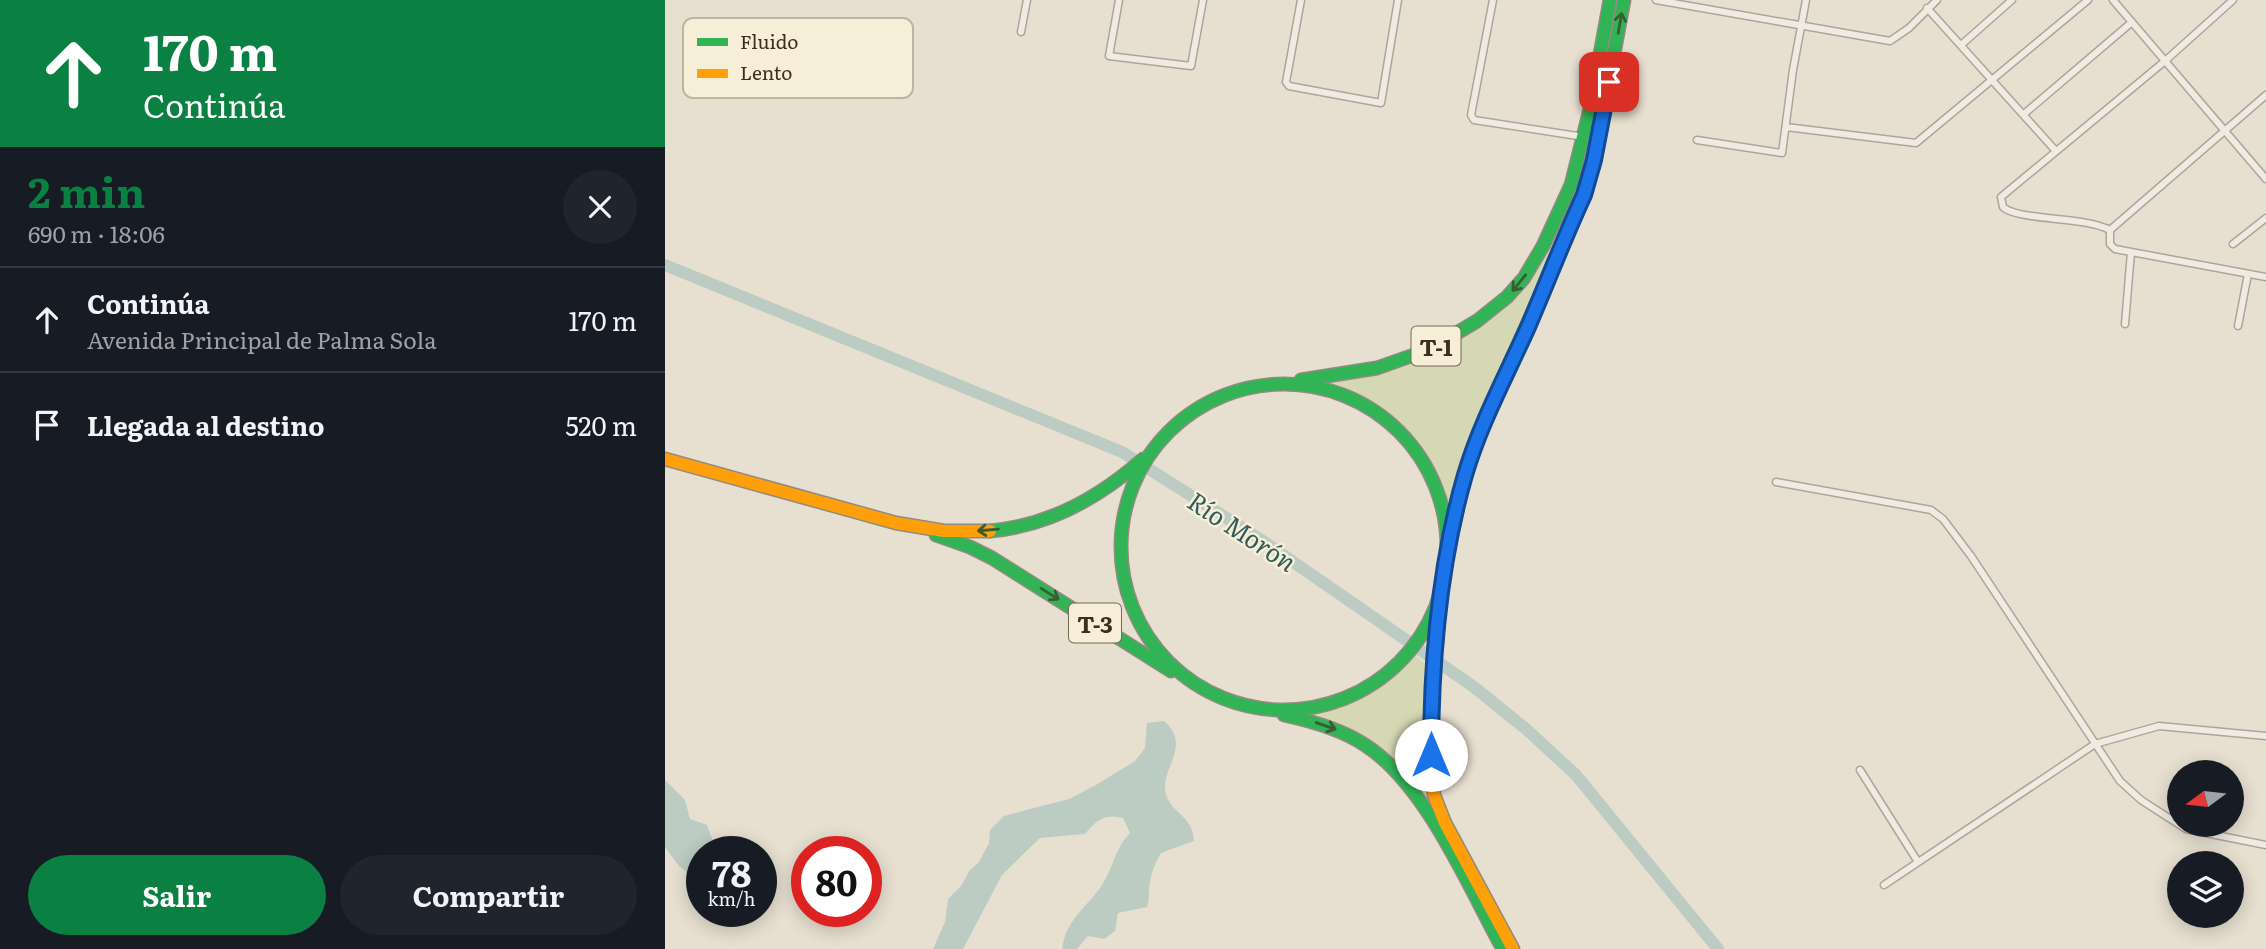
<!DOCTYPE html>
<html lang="es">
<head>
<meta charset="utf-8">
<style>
	body { margin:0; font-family:Literata,serif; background:#20242c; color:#f1f3f6; height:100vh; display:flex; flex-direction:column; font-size:26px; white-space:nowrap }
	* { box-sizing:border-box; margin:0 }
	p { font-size:23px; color:#9ea1a6 }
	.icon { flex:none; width:38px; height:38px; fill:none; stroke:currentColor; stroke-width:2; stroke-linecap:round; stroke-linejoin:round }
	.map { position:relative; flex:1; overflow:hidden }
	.drawer { display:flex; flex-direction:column; background:#171b24; width:665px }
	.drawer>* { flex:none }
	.hud { background:#0b8043; color:#fff; overflow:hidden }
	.needle { width:46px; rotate:255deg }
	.fabs { position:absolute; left:1502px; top:760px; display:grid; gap:14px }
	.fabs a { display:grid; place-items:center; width:77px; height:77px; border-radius:50%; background:#171b24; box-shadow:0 4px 18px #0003; font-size:35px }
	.speed { position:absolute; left:21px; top:836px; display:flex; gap:14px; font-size:35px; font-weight:700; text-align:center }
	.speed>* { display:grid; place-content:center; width:91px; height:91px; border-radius:50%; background:#171b24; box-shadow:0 4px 18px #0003; line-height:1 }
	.speed small { font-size:18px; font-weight:400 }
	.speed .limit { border:10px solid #d22; background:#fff; color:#111 }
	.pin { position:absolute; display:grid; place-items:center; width:60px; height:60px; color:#fff; margin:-30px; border-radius:14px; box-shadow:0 4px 10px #0006 }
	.me { position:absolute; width:77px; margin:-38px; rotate:0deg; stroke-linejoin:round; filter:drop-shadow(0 0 5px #0008) }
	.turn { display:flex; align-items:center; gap:24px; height:147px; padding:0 28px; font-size:32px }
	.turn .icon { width:91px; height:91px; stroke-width:2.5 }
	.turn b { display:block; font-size:49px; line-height:60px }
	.round { display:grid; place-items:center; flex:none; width:74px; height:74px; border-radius:37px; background:#20242c }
	.overview { display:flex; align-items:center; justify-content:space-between; height:119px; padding:0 28px }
	h1 { font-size:42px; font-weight:700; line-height:52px; color:#0b8043 }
	.primary-button { display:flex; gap:14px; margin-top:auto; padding:14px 28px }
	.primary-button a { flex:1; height:80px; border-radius:42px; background:#0b8043; color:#fff; font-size:28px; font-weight:700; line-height:80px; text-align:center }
	.primary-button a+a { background:#20242c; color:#f1f3f6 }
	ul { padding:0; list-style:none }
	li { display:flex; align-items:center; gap:21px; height:105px; padding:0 28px; border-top:2px solid #363941 }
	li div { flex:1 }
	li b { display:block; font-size:26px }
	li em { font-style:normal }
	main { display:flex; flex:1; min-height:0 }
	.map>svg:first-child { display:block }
</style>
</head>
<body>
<main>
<section class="drawer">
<div class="hud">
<div class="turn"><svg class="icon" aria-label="ahead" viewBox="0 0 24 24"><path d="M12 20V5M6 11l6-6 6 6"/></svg><div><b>170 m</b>Continúa</div></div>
</div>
<div class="overview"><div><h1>2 min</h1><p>690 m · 18:06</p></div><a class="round"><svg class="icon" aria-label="close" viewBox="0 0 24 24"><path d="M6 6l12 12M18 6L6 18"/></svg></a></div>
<ul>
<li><svg class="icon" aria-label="ahead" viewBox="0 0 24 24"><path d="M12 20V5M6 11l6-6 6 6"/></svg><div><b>Continúa</b><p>Avenida Principal de Palma Sola</p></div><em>170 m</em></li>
<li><svg class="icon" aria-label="arrive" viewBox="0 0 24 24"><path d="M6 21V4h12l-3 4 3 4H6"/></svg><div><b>Llegada al destino</b></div><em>520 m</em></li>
</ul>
<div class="primary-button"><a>Salir</a><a>Compartir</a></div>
</section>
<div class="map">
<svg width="1601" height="949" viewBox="0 0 1601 949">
	<rect width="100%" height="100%" fill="#e7e0d1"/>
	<path fill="#d6d7b3" d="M 912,184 L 915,185 C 898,224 884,265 866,304 C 835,373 802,438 786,513 C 781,500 777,485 771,471 C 750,424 706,396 657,384 L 658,382 L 708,376 L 742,366 L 768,354 L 826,318 L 853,292 L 881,249 Z
		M 749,655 L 761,664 L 759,768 L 763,800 C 727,760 702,732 649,714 C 696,702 714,688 749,655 Z"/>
	<path fill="#bcccc2" d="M 499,721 C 528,746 494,769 501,794 C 507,815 527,814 529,841 L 496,853 C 490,863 487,871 485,882 C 483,891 485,898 482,907 L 453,913 L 450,931 L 439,939 L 423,936 L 412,949 L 397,949 C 402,914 428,905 442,876 C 450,860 451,848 465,833 L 458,818 C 439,814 432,819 420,834 L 375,838 L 337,875 L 298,949 L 268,949 L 280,922 L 283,899 L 296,886 L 305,870 L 314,862 L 324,843 L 325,830 L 339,816 L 404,799 L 431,785 L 470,761 L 480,748 L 482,723 Z
		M 0,780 L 20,800 L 25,819 L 42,825 L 52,852 L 37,852 L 37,884 L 14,866 L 0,847 Z"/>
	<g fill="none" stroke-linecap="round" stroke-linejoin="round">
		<path stroke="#bcccc2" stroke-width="12" d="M 0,265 L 457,452 L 598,541 L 809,687 L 861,729 L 911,775 L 1053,949"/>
		<defs>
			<path id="street" d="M 454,0 L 444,56 L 526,66 L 538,0
				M 636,0 L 621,82 L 624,86 L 716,103 L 733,0
				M 828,0 L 806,115 L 809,120 L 919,137
				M 991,0 L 1225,41 L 1244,28 L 1272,0
				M 1448,0 L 1601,179
				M 1262,8 L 1390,150
				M 356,32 L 362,0
				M 1296,45 L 1347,0
				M 1601,95 L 1445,230 L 1445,244 L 1450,249 L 1601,277
				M 1359,114 L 1467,22
				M 1121,127 L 1251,143 L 1423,0
				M 1032,140 L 1117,153 L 1128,70 L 1141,0
				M 1445,230 C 1419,216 1353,221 1338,207 L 1336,197 L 1500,61 L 1568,0
				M 1568,244 L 1601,218
				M 1460,324 L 1466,252
				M 1573,326 L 1583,274
				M 1111,482 L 1266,510 L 1278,519 L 1306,556 L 1455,781 L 1476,800 L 1521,829 L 1601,845
				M 1195,770 L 1253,862
				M 1219,885 L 1430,744 L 1494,726 L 1601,736"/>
			<path id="fast" d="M 933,139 L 959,0
				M 636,380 L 712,368 L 763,350 L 812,321 L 842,297 L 859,278 L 878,246 L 906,185 L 925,109 L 945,0
				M456 547a163 163 0 1 1 326 0a163 163 0 1 1-326 0Z
				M 325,531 C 384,526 435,497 478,459
				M 271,535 L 305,547 L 327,558 L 506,671
				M 619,715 C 647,721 676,729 700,745 C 761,784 803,886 838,949"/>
			<path id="slow" d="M 0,459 L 231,523 L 279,531 L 325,531
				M 785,543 L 797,487 L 811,441 L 919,195 L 933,139
				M 775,606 L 767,688 L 766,755 L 769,795 L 780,823 L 848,949"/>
		</defs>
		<use href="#street" stroke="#ada599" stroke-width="9"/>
		<use href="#fast" stroke="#928b80" stroke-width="15"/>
		<use href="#slow" stroke="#928b80" stroke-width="15"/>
		<use href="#street" stroke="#efebe3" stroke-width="6"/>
		<use href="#fast" stroke="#30b455" stroke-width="12"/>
		<use href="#slow" stroke="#ff9f0a" stroke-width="12"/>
	</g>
	<defs><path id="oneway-shaft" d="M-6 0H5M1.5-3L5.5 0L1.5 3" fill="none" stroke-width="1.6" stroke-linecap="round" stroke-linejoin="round" transform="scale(1.75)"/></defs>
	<g stroke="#385d33">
		<use href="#oneway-shaft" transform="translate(955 23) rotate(-80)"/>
		<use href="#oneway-shaft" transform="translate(854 283) rotate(129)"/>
		<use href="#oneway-shaft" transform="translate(323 530) rotate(175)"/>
		<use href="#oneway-shaft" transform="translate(385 594) rotate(32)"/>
		<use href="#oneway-shaft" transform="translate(661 726) rotate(19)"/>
	</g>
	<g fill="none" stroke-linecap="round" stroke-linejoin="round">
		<defs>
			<path id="route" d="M 766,755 C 766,661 774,565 800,475 C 815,424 841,376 863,327 C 882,283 899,238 919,195 L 929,160 L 944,82"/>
		</defs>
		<use href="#route" stroke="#114b97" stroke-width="18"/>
		<use href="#route" stroke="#1a73e8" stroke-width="12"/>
	</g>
	<g text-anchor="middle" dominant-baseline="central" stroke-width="5" stroke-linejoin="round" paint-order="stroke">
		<g fill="#f7eed8" stroke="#756857" stroke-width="2">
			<rect x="746.5" y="326.5" width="49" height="39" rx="5"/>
			<rect x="404" y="603.5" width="52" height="39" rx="5"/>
		</g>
		<g font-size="23" font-weight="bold" fill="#3d2e20">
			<text x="771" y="346">T-1</text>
			<text x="430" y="623">T-3</text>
		</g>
		<g font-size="26" font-style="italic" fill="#2f5d5a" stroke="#f7eed8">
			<text transform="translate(578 530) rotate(33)">Río Morón</text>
		</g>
	</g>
	<rect x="18" y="18" width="230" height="80" rx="10" fill="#f7eed8" stroke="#bfb4a1" stroke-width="2"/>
	<rect x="32" y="38" width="31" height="8" fill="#30b455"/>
	<rect x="32" y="69" width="31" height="9" fill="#ff9f0a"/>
	<g font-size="19" fill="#3d2e20">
		<text x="75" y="49">Fluido</text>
		<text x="75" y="80">Lento</text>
	</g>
</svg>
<div class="fabs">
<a><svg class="needle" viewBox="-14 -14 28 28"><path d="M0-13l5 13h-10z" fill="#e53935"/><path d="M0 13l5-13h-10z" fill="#9ea1a6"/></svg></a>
<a><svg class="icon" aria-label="layers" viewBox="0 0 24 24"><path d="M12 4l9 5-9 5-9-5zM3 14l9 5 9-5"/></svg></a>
</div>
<div class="speed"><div>78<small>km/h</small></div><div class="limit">80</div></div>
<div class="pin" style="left:944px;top:82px;background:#d93025"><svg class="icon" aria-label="arrive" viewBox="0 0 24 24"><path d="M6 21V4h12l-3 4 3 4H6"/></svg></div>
<svg class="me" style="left:766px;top:755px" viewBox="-20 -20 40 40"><circle r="19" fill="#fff"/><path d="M0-13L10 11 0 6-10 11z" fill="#1a73e8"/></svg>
</div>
</main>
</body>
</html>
